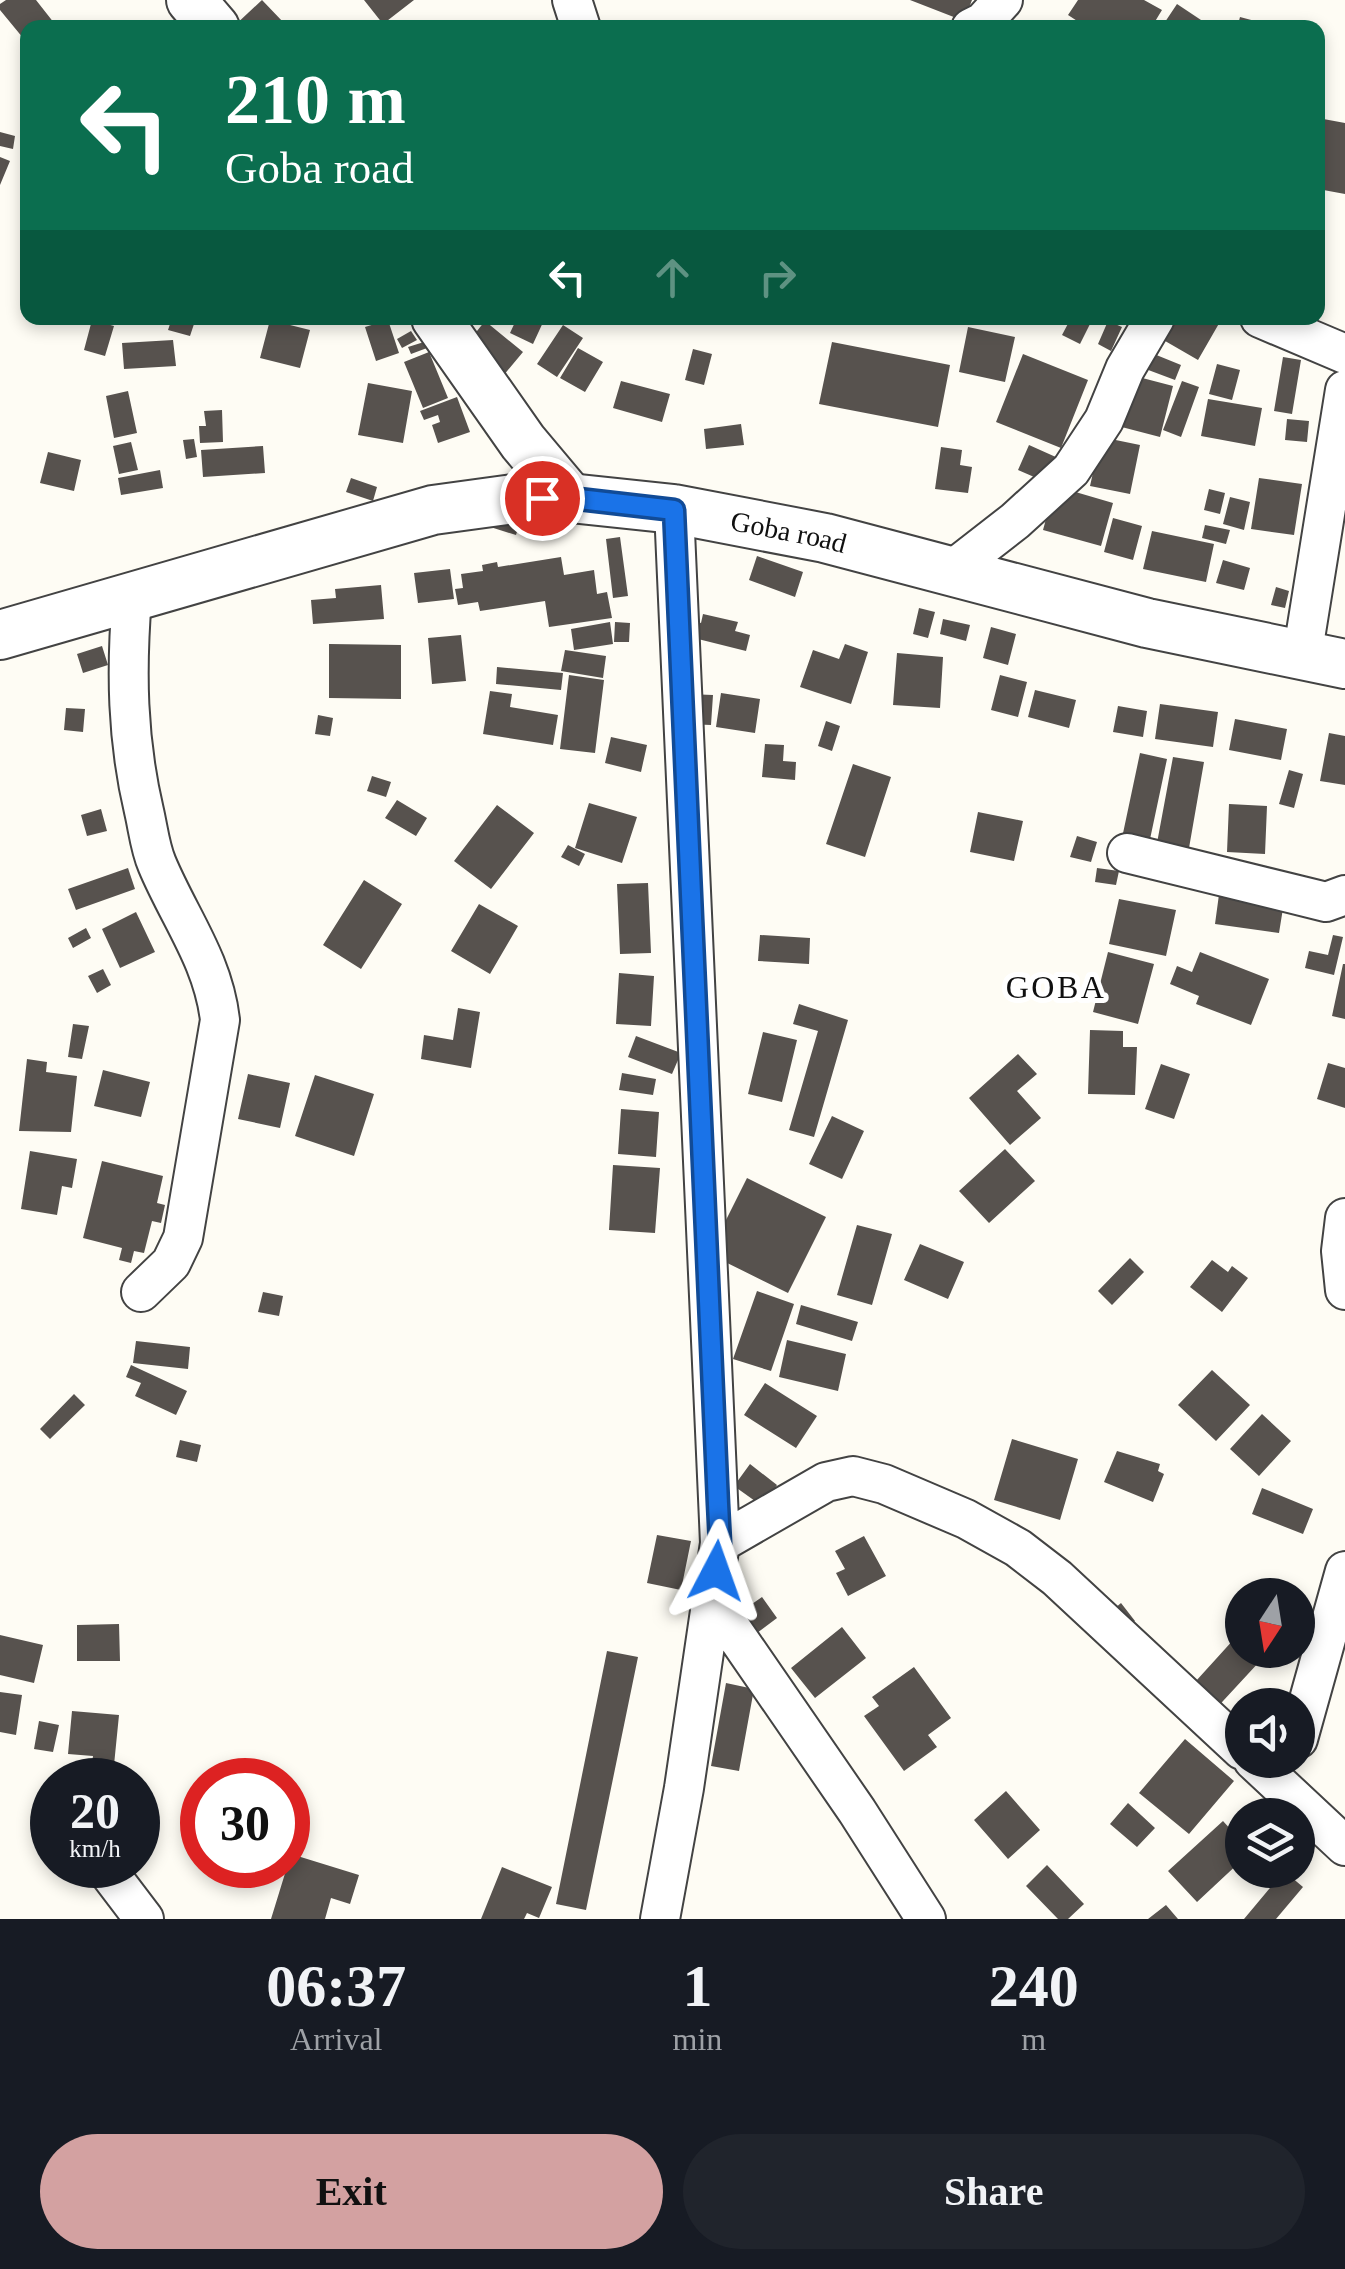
<!DOCTYPE html>
<html lang="en">
<head>
<meta charset="utf-8">
<style>
	body { margin:0; font-family:"Times New Roman",serif; background:#20242c; color:#f1f3f6; height:100vh; display:flex; flex-direction:column; font-size:38px; white-space:nowrap }
	* { box-sizing:border-box; margin:0 }
	p { font-size:32px; color:#9ea1a6 }
	.icon { flex:none; width:55px; height:55px; fill:none; stroke:currentColor; stroke-width:2; stroke-linecap:round; stroke-linejoin:round }
	.map { position:relative; height:1919px; overflow:hidden }
	.drawer { display:flex; flex-direction:column; background:#171b24; flex:1 }
	.drawer>* { flex:none }
	.top-card { position:absolute; left:20px; top:20px; width:1305px; height:305px; border-radius:20px; box-shadow:0 5px 15px #0003; background:#0b6e4f; color:#fff; overflow:hidden }
	.needle { width:65px; rotate:192deg }
	.fabs { position:absolute; left:1225px; top:1578px; display:grid; gap:20px }
	.fabs a { display:grid; place-items:center; width:90px; height:90px; border-radius:50%; background:#171b24; box-shadow:0 5px 15px #0003; font-size:50px }
	.speed { position:absolute; left:30px; top:1758px; display:flex; gap:20px; font-size:50px; font-weight:700; text-align:center }
	.speed>* { display:grid; place-content:center; width:130px; height:130px; border-radius:50%; background:#171b24; box-shadow:0 5px 15px #0003; line-height:1 }
	.speed small { font-size:25px; font-weight:400 }
	.speed .limit { border:15px solid #d22; background:#fff; color:#111 }
	.pin { position:absolute; display:grid; place-items:center; width:85px; height:85px; color:#fff; margin:-42px; border:5px solid #fff; border-radius:50%; box-shadow:0 2px 10px #0007 }
	.me { position:absolute; width:110px; margin:-55px; rotate:4deg; stroke-linejoin:round; filter:drop-shadow(0 0 8px #0008) }
	.turn { display:flex; align-items:center; gap:35px; height:210px; padding:0 40px; font-size:45px }
	.turn .icon { width:130px; height:130px; stroke-width:2.5 }
	.turn b { display:block; font-size:70px; line-height:85px }
	.lanes { display:flex; align-items:center; height:95px; padding:0 40px; background:#0003; justify-content:center; gap:50px; direction:ltr }
	.lanes .off { opacity:.35 }
	.eta { display:flex; justify-content:space-evenly; align-items:center; height:170px; text-align:center }
	.eta b { font-size:60px; font-weight:700; line-height:70px }
	.action { display:flex; gap:20px; margin-top:auto; padding:20px 40px }
	.action a { flex:1; height:115px; border-radius:60px; background:#d3a1a1; color:#111; font-size:40px; font-weight:700; line-height:115px; text-align:center }
	.action a+a { background:#20242c; color:#f1f3f6 }
	.map>svg:first-child { display:block }
</style>
</head>
<body>
<div class="map">
<svg width="1345" height="1919" viewBox="0 0 1345 1919">
	<rect width="100%" height="100%" fill="#fefcf4"/>
	<path fill="#57524e" d="M 6,0 L 36,0 L 58,28 L 28,28 L 28,44 L 0,10 L 0,4 Z
		M 262,0 L 284,23 L 279,28 L 232,28 Z
		M 364,0 L 414,0 L 383,24 Z
		M 910,0 L 972,0 L 964,21 Z
		M 1078,0 L 1144,0 L 1162,10 L 1151,28 L 1088,28 L 1068,15 Z
		M 1177,4 L 1213,28 L 1161,28 Z
		M 1240,17 L 1274,26 L 1274,28 L 1237,28 Z
		M 1318,118 L 1345,123 L 1345,194 L 1318,189 Z
		M 0,132 L 15,136 L 13,149 L 0,146 Z
		M 0,157 L 10,161 L 0,185 Z
		M 172,318 L 196,318 L 190,336 L 168,330 Z
		M 517,318 L 545,318 L 533,344 L 510,333 Z
		M 1071,318 L 1093,318 L 1080,344 L 1062,335 Z
		M 1162,318 L 1216,318 L 1221,320 L 1198,360 L 1153,334 Z
		M 92,320 L 114,326 L 105,356 L 84,350 Z
		M 270,320 L 310,330 L 300,368 L 260,358 Z
		M 388,320 L 399,353 L 376,361 L 365,327 Z
		M 485,321 L 523,352 L 503,376 L 465,346 Z
		M 1108,321 L 1122,327 L 1111,351 L 1098,344 Z
		M 563,325 L 583,338 L 557,377 L 537,364 Z
		M 968,327 L 1015,337 L 1005,382 L 959,372 Z
		M 411,331 L 417,340 L 402,348 L 397,339 Z
		M 173,340 L 176,366 L 124,369 L 122,343 Z
		M 424,342 L 427,348 L 411,354 L 408,347 Z
		M 832,342 L 950,365 L 938,427 L 819,404 Z
		M 578,348 L 603,362 L 585,392 L 560,378 Z
		M 693,349 L 712,354 L 704,385 L 685,380 Z
		M 429,352 L 448,398 L 423,408 L 404,362 Z
		M 1149,352 L 1181,365 L 1175,380 L 1143,368 Z
		M 1023,354 L 1088,380 L 1061,448 L 996,422 Z
		M 1283,357 L 1301,360 L 1292,414 L 1274,411 Z
		M 1217,364 L 1240,370 L 1232,400 L 1209,394 Z
		M 1127,374 L 1173,386 L 1160,437 L 1114,425 Z
		M 621,381 L 670,394 L 662,422 L 613,408 Z
		M 1182,381 L 1199,387 L 1181,437 L 1163,430 Z
		M 368,383 L 412,391 L 403,443 L 358,435 Z
		M 128,391 L 137,433 L 114,438 L 106,396 Z
		M 457,397 L 470,432 L 438,443 L 432,425 L 440,422 L 438,415 L 424,420 L 420,411 Z
		M 1208,399 L 1262,408 L 1255,446 L 1201,436 Z
		M 222,410 L 223,442 L 200,443 L 199,426 L 206,426 L 204,411 Z
		M 1287,419 L 1309,421 L 1307,442 L 1285,440 Z
		M 741,424 L 744,445 L 706,449 L 704,429 Z
		M 1101,437 L 1140,445 L 1130,494 L 1090,486 Z
		M 194,439 L 197,457 L 186,459 L 183,440 Z
		M 131,442 L 138,470 L 119,474 L 113,446 Z
		M 1029,445 L 1058,458 L 1048,483 L 1018,470 Z
		M 263,446 L 265,473 L 203,477 L 201,450 Z
		M 941,447 L 962,450 L 960,465 L 972,467 L 968,493 L 935,489 Z
		M 48,452 L 81,460 L 74,491 L 40,483 Z
		M 160,470 L 163,488 L 121,495 L 118,478 Z
		M 351,478 L 377,487 L 373,501 L 346,492 Z
		M 1259,478 L 1302,484 L 1294,535 L 1251,529 Z
		M 1055,486 L 1113,503 L 1101,546 L 1043,530 Z
		M 1209,489 L 1225,493 L 1220,514 L 1204,510 Z
		M 1230,497 L 1250,502 L 1244,530 L 1223,524 Z
		M 1113,518 L 1142,526 L 1133,560 L 1104,552 Z
		M 520,522 L 516,535 L 484,525 Z
		M 1205,525 L 1230,530 L 1226,544 L 1202,538 Z
		M 1152,531 L 1214,544 L 1206,582 L 1143,569 Z
		M 620,537 L 628,596 L 613,598 L 606,539 Z
		M 757,556 L 803,572 L 795,597 L 749,580 Z
		M 561,557 L 564,575 L 594,570 L 597,594 L 607,592 L 612,618 L 549,627 L 545,601 L 480,611 L 478,602 L 458,605 L 455,589 L 463,588 L 461,574 L 483,571 L 482,565 L 497,562 L 498,567 Z
		M 1223,560 L 1250,568 L 1244,590 L 1216,583 Z
		M 450,569 L 454,599 L 418,603 L 414,573 Z
		M 381,585 L 384,619 L 313,624 L 311,600 L 336,598 L 335,589 Z
		M 1276,587 L 1289,591 L 1285,608 L 1271,605 Z
		M 919,608 L 935,612 L 928,638 L 913,634 Z
		M 703,614 L 738,622 L 735,631 L 750,635 L 746,651 L 686,636 L 690,620 L 701,623 Z
		M 943,619 L 970,625 L 966,641 L 940,634 Z
		M 610,622 L 613,644 L 574,650 L 571,629 Z
		M 615,622 L 630,623 L 629,642 L 614,642 Z
		M 991,627 L 1016,634 L 1008,665 L 983,658 Z
		M 461,635 L 466,681 L 432,684 L 428,638 Z
		M 329,644 L 401,645 L 401,699 L 329,698 Z
		M 845,644 L 868,652 L 851,704 L 800,687 L 813,650 L 839,659 Z
		M 102,646 L 108,665 L 83,673 L 77,654 Z
		M 565,650 L 606,656 L 603,678 L 561,671 Z
		M 897,653 L 943,657 L 940,708 L 893,705 Z
		M 497,667 L 563,673 L 561,690 L 496,684 Z
		M 569,675 L 604,680 L 595,753 L 560,749 Z
		M 1000,675 L 1027,682 L 1018,717 L 991,710 Z
		M 1035,690 L 1076,700 L 1069,728 L 1028,717 Z
		M 490,691 L 512,694 L 510,707 L 558,715 L 553,745 L 483,734 Z
		M 721,693 L 760,699 L 755,733 L 716,727 Z
		M 688,694 L 713,695 L 711,725 L 686,724 Z
		M 1160,704 L 1218,712 L 1213,747 L 1155,739 Z
		M 1118,706 L 1147,711 L 1143,737 L 1113,732 Z
		M 66,708 L 85,709 L 83,732 L 64,730 Z
		M 318,715 L 333,718 L 330,736 L 315,734 Z
		M 1235,719 L 1287,729 L 1281,760 L 1229,750 Z
		M 826,721 L 840,726 L 832,751 L 818,746 Z
		M 1329,733 L 1345,736 L 1345,785 L 1320,781 Z
		M 611,737 L 647,745 L 641,772 L 605,763 Z
		M 765,744 L 784,745 L 783,761 L 796,762 L 795,780 L 762,777 Z
		M 1140,753 L 1167,759 L 1149,844 L 1122,838 Z
		M 1173,757 L 1204,762 L 1189,848 L 1157,843 Z
		M 853,764 L 891,777 L 865,857 L 826,844 Z
		M 1289,770 L 1303,774 L 1294,808 L 1279,804 Z
		M 372,776 L 391,782 L 386,797 L 367,791 Z
		M 397,800 L 427,818 L 416,836 L 385,818 Z
		M 589,803 L 637,817 L 622,863 L 575,848 Z
		M 1229,804 L 1267,806 L 1265,854 L 1227,852 Z
		M 497,805 L 534,833 L 491,889 L 454,861 Z
		M 101,809 L 107,831 L 87,836 L 81,815 Z
		M 978,812 L 1023,821 L 1014,861 L 970,852 Z
		M 1077,836 L 1097,842 L 1091,862 L 1070,857 Z
		M 568,845 L 585,854 L 579,866 L 561,857 Z
		M 128,868 L 135,889 L 76,910 L 68,889 Z
		M 1097,868 L 1119,871 L 1116,885 L 1095,882 Z
		M 364,880 L 402,904 L 361,969 L 323,945 Z
		M 648,883 L 651,953 L 620,954 L 617,884 Z
		M 1220,887 L 1285,896 L 1279,933 L 1215,924 Z
		M 1119,899 L 1176,910 L 1166,956 L 1109,944 Z
		M 479,904 L 518,926 L 490,974 L 451,951 Z
		M 136,912 L 155,952 L 120,968 L 102,929 Z
		M 86,928 L 91,938 L 73,948 L 68,938 Z
		M 760,935 L 810,938 L 809,964 L 758,961 Z
		M 1333,935 L 1343,937 L 1334,975 L 1305,968 L 1309,951 L 1328,955 Z
		M 1108,952 L 1154,964 L 1138,1024 L 1093,1012 Z
		M 1200,952 L 1269,979 L 1251,1025 L 1196,1004 L 1199,996 L 1170,984 L 1177,966 L 1192,972 Z
		M 1343,964 L 1345,964 L 1345,1019 L 1332,1016 Z
		M 103,969 L 111,985 L 97,993 L 88,976 Z
		M 619,973 L 654,976 L 651,1026 L 616,1024 Z
		M 799,1004 L 848,1020 L 814,1137 L 789,1130 L 818,1031 L 793,1024 Z
		M 458,1008 L 480,1012 L 471,1068 L 421,1059 L 424,1035 L 453,1040 Z
		M 73,1024 L 89,1026 L 82,1059 L 68,1057 Z
		M 1090,1030 L 1123,1031 L 1123,1047 L 1137,1047 L 1135,1095 L 1088,1094 Z
		M 763,1032 L 797,1040 L 782,1102 L 748,1094 Z
		M 636,1036 L 681,1053 L 672,1074 L 628,1057 Z
		M 1018,1054 L 1037,1074 L 1017,1091 L 1041,1118 L 1010,1145 L 969,1098 Z
		M 27,1059 L 47,1062 L 46,1072 L 77,1076 L 71,1132 L 19,1131 Z
		M 1328,1063 L 1345,1068 L 1345,1108 L 1317,1099 Z
		M 1161,1064 L 1190,1074 L 1174,1119 L 1145,1109 Z
		M 103,1070 L 150,1082 L 141,1117 L 94,1106 Z
		M 622,1073 L 656,1079 L 653,1095 L 619,1090 Z
		M 248,1074 L 290,1083 L 280,1128 L 238,1119 Z
		M 315,1075 L 374,1094 L 354,1156 L 295,1136 Z
		M 621,1109 L 659,1112 L 656,1157 L 618,1154 Z
		M 832,1116 L 864,1131 L 842,1179 L 809,1164 Z
		M 1005,1149 L 1035,1181 L 989,1223 L 959,1191 Z
		M 30,1151 L 77,1159 L 72,1188 L 62,1186 L 57,1215 L 21,1209 Z
		M 102,1161 L 163,1176 L 157,1203 L 165,1205 L 161,1223 L 152,1221 L 144,1253 L 134,1251 L 131,1263 L 119,1260 L 122,1248 L 83,1238 Z
		M 613,1165 L 660,1168 L 655,1233 L 609,1230 Z
		M 747,1178 L 826,1217 L 788,1293 L 709,1254 Z
		M 857,1225 L 892,1234 L 872,1305 L 837,1295 Z
		M 920,1244 L 964,1262 L 948,1299 L 904,1280 Z
		M 1130,1258 L 1144,1272 L 1112,1305 L 1098,1291 Z
		M 1212,1260 L 1228,1272 L 1232,1266 L 1248,1278 L 1222,1312 L 1190,1287 Z
		M 757,1291 L 794,1304 L 771,1371 L 733,1359 Z
		M 263,1292 L 283,1296 L 279,1316 L 258,1312 Z
		M 801,1305 L 858,1322 L 852,1341 L 796,1324 Z
		M 787,1340 L 846,1354 L 838,1391 L 779,1377 Z
		M 136,1341 L 190,1347 L 188,1369 L 133,1363 Z
		M 131,1365 L 187,1391 L 176,1415 L 135,1396 L 141,1383 L 126,1377 Z
		M 1212,1370 L 1250,1405 L 1216,1441 L 1178,1405 Z
		M 765,1383 L 817,1416 L 796,1448 L 744,1415 Z
		M 74,1394 L 85,1405 L 50,1439 L 40,1429 Z
		M 1262,1414 L 1291,1441 L 1259,1476 L 1230,1449 Z
		M 1012,1439 L 1078,1459 L 1060,1520 L 994,1500 Z
		M 180,1440 L 201,1445 L 197,1462 L 176,1457 Z
		M 1117,1451 L 1160,1464 L 1158,1471 L 1164,1474 L 1153,1502 L 1104,1482 Z
		M 750,1464 L 777,1485 L 762,1506 L 734,1486 Z
		M 1262,1488 L 1313,1509 L 1303,1534 L 1252,1514 Z
		M 657,1535 L 691,1541 L 681,1590 L 647,1583 Z
		M 864,1536 L 886,1576 L 848,1596 L 836,1573 L 845,1569 L 835,1551 Z
		M 762,1597 L 777,1618 L 757,1633 L 742,1611 Z
		M 1121,1603 L 1135,1621 L 1127,1627 L 1114,1609 Z
		M 119,1624 L 120,1661 L 77,1661 L 77,1625 Z
		M 842,1627 L 866,1658 L 815,1698 L 791,1668 Z
		M 0,1635 L 43,1645 L 34,1683 L 0,1675 Z
		M 1235,1638 L 1242,1644 L 1242,1650 L 1249,1650 L 1260,1661 L 1211,1714 L 1186,1692 Z
		M 607,1651 L 638,1657 L 586,1910 L 556,1904 Z
		M 914,1667 L 951,1718 L 928,1735 L 937,1747 L 904,1771 L 864,1716 L 879,1706 L 872,1697 Z
		M 726,1683 L 754,1689 L 739,1771 L 711,1766 Z
		M 0,1692 L 22,1695 L 16,1735 L 0,1732 Z
		M 72,1711 L 119,1715 L 114,1765 L 92,1763 L 93,1756 L 68,1754 Z
		M 39,1721 L 59,1725 L 53,1752 L 34,1749 Z
		M 1185,1739 L 1234,1781 L 1189,1834 L 1139,1793 Z
		M 1006,1791 L 1040,1830 L 1008,1859 L 974,1820 Z
		M 1128,1803 L 1155,1828 L 1137,1847 L 1110,1824 Z
		M 1223,1821 L 1242,1842 L 1242,1860 L 1197,1902 L 1168,1871 Z
		M 1298,1832 L 1312,1846 L 1298,1860 Z
		M 291,1854 L 359,1875 L 350,1904 L 331,1898 L 325,1919 L 271,1919 Z
		M 1047,1865 L 1084,1904 L 1068,1919 L 1058,1919 L 1026,1886 Z
		M 502,1867 L 552,1887 L 539,1918 L 527,1913 L 524,1919 L 481,1919 Z
		M 1284,1871 L 1303,1887 L 1276,1919 L 1244,1919 Z
		M 1166,1905 L 1178,1919 L 1148,1919 Z"/>
	<g fill="none" stroke-linecap="round" stroke-linejoin="round">
		<defs>
			<path id="minor" d="M 572,0 L 581,28
				M 971,28 L 983,22 L 1003,0
				M 1260,318 L 1345,354
				M 952,570 L 1015,521 L 1071,470 L 1104,420 L 1125,369 L 1155,318
				M 132,597 C 126,671 127,739 144,811 C 148,828 150,848 157,864 C 179,917 213,960 220,1020 L 183,1238 L 171,1263 L 141,1292
				M 1302,657 L 1345,390
				M 1127,853 L 1326,902 L 1345,895
				M 1345,1290 L 1341,1251 L 1345,1218
				M 720,1543 L 826,1482 L 853,1476 L 884,1484 L 966,1519 L 1018,1548 L 1057,1578 L 1242,1750
				M 711,1599 L 857,1811 L 926,1919
				M 1298,1739 L 1345,1571
				M 1253,1760 L 1345,1846
				M 103,1865 L 144,1919
				M 660,1919 L 684,1788 L 720,1543 L 674,509"/>
			<g id="tertiary">
				<path d="M 191,0 L 215,28"/>
				<path d="M 436,318 L 523,442 L 570,498"/>
				<path id="s1" d="M 0,635 L 433,510 L 514,499 L 570,498 L 674,509 L 825,538 L 1147,623 L 1345,664"/>
			</g>
		</defs>
		<use href="#minor" stroke="#434343" stroke-width="42"/>
		<use href="#tertiary" stroke="#434343" stroke-width="52"/>
		<use href="#minor" stroke="#fff" stroke-width="38"/>
		<use href="#tertiary" stroke="#fff" stroke-width="48"/>
	</g>
	<g fill="none" stroke-linecap="round" stroke-linejoin="round">
		<defs>
			<path id="route" d="M 542,498 L 570,498 L 674,510 L 718,1504 L 720,1543 L 716,1571"/>
		</defs>
		<use href="#route" stroke="#114b97" stroke-width="25"/>
		<use href="#route" stroke="#1a73e8" stroke-width="18"/>
	</g>
	<g text-anchor="middle" dominant-baseline="central" stroke-width="10" stroke-linejoin="round" paint-order="stroke">
		<g font-size="28" fill="#101010" stroke="#fff">
			<text stroke="none"><textPath href="#s1" startOffset="810">Goba road</textPath></text>
		</g>
		<g font-size="32" letter-spacing="2.5" fill="#101010" stroke="#fff">
			<text x="1056" y="987">GOBA</text>
		</g>
	</g>
</svg>
<div class="fabs">
<a><svg class="needle" viewBox="-14 -14 28 28"><path d="M0-13l5 13h-10z" fill="#e53935"/><path d="M0 13l5-13h-10z" fill="#9ea1a6"/></svg></a>
<a><svg class="icon" aria-label="sound" viewBox="0 0 24 24"><path d="M4 9h4l5-4v14l-5-4H4zM17 9q2 3 0 6"/></svg></a>
<a><svg class="icon" aria-label="layers" viewBox="0 0 24 24"><path d="M12 4l9 5-9 5-9-5zM3 14l9 5 9-5"/></svg></a>
</div>
<div class="speed"><div>20<small>km/h</small></div><div class="limit">30</div></div>
<div class="pin" style="left:542px;top:498px;background:#d93025"><svg class="icon" aria-label="arrive" viewBox="0 0 24 24"><path d="M6 21V4h12l-3 4 3 4H6"/></svg></div>
<svg class="me" style="left:716px;top:1571px" viewBox="-20 -20 40 40"><path d="M0-17L14 15 0 8-14 15z" fill="#1a73e8" stroke="#fff" stroke-width="4"/></svg>
<div class="top-card">
<div class="turn"><svg class="icon" aria-label="left" viewBox="0 0 24 24"><path d="M17 20v-9H6M10 6l-5 5 5 5"/></svg><div><b>210 m</b>Goba road</div></div>
<div class="lanes"><svg class="icon" aria-label="left" viewBox="0 0 24 24"><path d="M17 20v-9H6M10 6l-5 5 5 5"/></svg><svg class="icon off" aria-label="ahead" viewBox="0 0 24 24"><path d="M12 20V5M6 11l6-6 6 6"/></svg><svg class="icon off" aria-label="right" viewBox="0 0 24 24"><path d="M7 20v-9h11M14 6l5 5-5 5"/></svg></div>
</div>
</div>
<section class="drawer">
<div class="eta">
<div><b>06:37</b><p>Arrival</p></div>
<div><b>1</b><p>min</p></div>
<div><b>240</b><p>m</p></div>
</div>
<div class="action"><a>Exit</a><a>Share</a></div>
</section>
</body>
</html>
